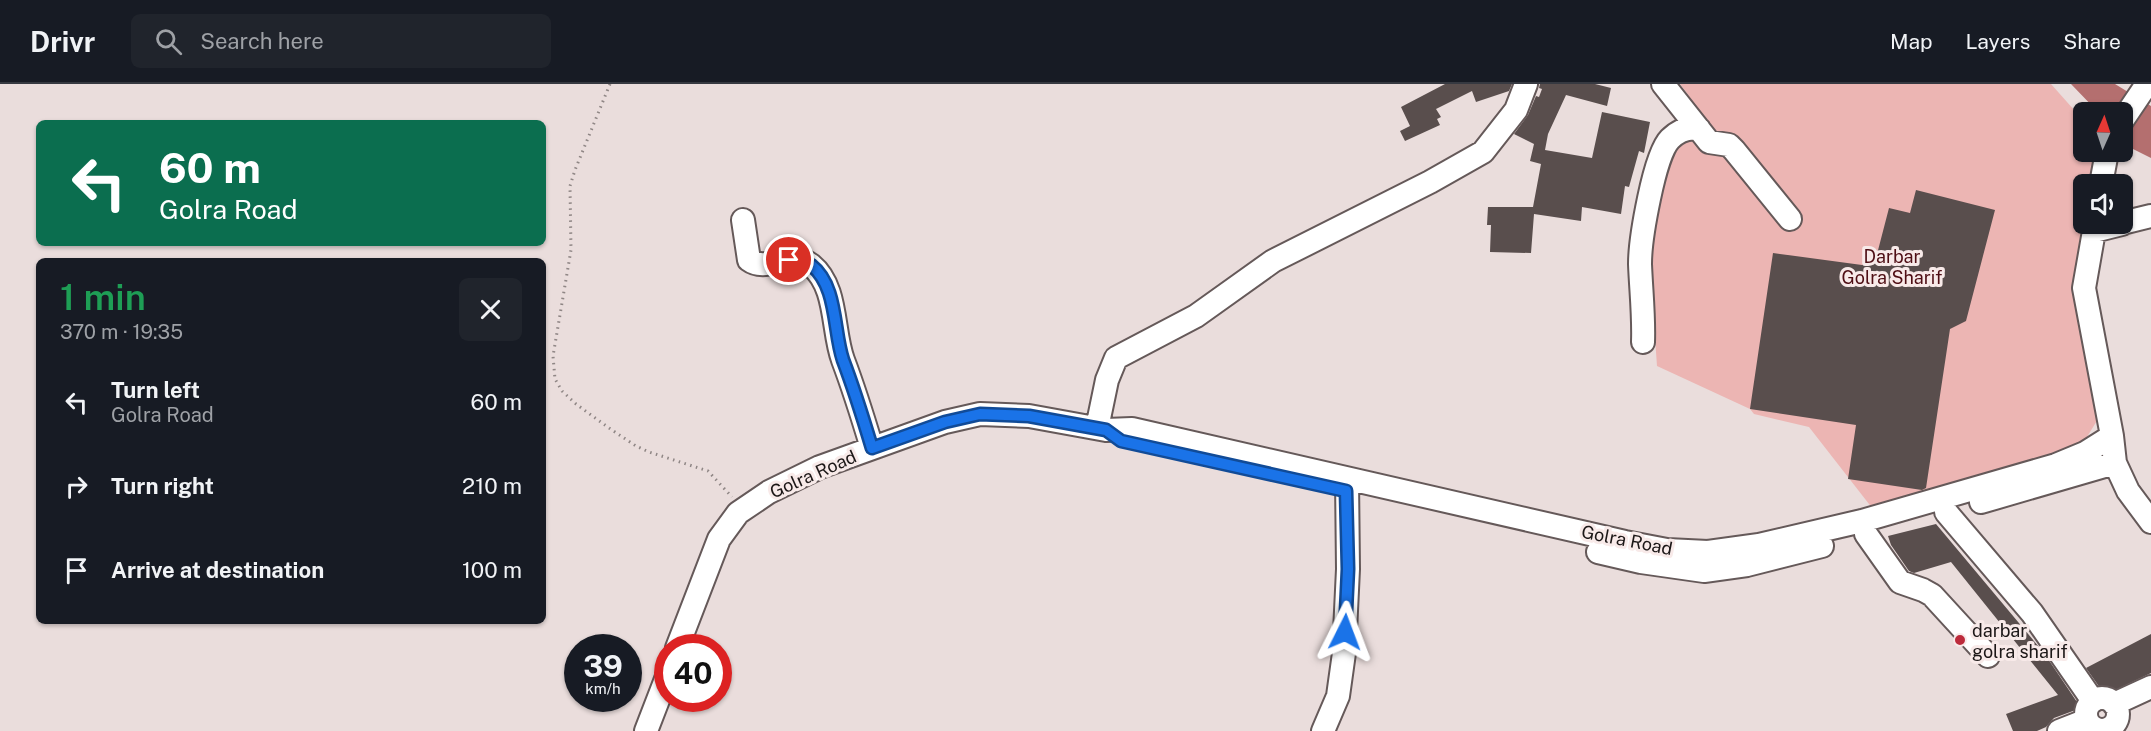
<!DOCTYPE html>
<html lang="en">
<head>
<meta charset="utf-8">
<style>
	body { margin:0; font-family:"Public Sans",sans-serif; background:#20242c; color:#f1f3f6; height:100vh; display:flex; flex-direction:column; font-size:22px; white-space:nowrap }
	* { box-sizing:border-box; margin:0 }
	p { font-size:20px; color:#9ea1a6 }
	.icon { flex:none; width:33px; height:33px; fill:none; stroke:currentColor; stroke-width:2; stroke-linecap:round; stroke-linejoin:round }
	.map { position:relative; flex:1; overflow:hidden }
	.sheet { position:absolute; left:36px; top:174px; width:510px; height:366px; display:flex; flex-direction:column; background:#171b24; border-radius:9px; box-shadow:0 2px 4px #0004 }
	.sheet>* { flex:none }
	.hud { position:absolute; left:36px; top:36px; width:510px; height:126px; border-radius:9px; box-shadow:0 2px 4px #0004; background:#0b6e4f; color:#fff; overflow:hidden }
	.needle { width:39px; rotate:3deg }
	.buttons { position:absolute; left:2073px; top:18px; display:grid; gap:12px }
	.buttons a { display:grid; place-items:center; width:60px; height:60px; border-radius:9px; background:#171b24; box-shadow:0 2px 4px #0004; font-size:30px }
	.speed { position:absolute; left:564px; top:550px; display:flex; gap:12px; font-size:30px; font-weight:700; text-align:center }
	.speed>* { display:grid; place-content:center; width:78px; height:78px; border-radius:50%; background:#171b24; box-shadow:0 2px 4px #0004; line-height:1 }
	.speed small { font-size:15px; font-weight:400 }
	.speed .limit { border:9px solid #d22; background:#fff; color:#111 }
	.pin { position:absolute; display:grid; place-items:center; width:51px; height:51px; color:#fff; margin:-26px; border:3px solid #fff; border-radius:50%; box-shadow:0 2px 6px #0007 }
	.me { position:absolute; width:66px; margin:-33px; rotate:3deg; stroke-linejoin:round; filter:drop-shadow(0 0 4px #0008) }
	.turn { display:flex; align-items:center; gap:21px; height:126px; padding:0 24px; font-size:27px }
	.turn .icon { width:78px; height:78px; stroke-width:2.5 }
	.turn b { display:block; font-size:42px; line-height:51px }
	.round { display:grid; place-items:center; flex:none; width:63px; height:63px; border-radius:9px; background:#20242c }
	.overview { display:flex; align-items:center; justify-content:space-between; height:102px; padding:0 24px }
	h1 { font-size:36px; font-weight:600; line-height:45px; color:#1e9e55 }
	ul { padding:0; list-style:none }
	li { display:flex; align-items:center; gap:18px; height:84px; padding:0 24px }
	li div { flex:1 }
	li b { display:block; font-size:22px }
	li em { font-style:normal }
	header { display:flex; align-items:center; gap:36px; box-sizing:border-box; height:84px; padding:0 30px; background:#171b24; border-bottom:2px solid #363941 }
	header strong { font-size:28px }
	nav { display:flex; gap:33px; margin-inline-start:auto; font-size:21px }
	.search { width:420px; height:54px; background:#20242c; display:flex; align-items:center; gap:15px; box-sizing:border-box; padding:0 21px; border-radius:9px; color:#9ea1a6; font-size:22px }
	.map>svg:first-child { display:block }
</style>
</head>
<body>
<header>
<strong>Drivr</strong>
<div class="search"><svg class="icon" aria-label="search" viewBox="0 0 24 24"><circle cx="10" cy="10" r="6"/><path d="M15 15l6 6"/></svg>Search here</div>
<nav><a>Map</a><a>Layers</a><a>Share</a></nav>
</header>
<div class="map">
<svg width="2151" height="647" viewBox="0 0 2151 647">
	<rect width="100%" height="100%" fill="#eadddc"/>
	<path fill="#ecb5b3" d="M 1680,0 L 2051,0 L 2083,36 L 2084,68 L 2099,68 L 2093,100 L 2084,100 L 2084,140 L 2085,140 L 2072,202 L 2098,335 L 2082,361 L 2026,387 L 1926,406 L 1876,429 L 1809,343 L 1754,330 L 1750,325 L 1657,282 L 1647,139 L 1673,48 L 1689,12 Z"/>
	<path fill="#b46f6f" d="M 2071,0 L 2115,0 L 2151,22 L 2151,74 L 2127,62 L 2123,56 L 2122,28 L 2098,28 Z"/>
	<path fill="#594e4d" d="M 1445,0 L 1512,0 L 1509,7 L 1476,18 L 1472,7 L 1436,25 L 1441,33 L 1437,35 L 1440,41 L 1405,57 L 1400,47 L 1410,42 L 1401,23 Z
		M 1540,0 L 1595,0 L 1611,4 L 1607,22 L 1566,11 L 1548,50 L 1545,66 L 1592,74 L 1602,28 L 1650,38 L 1644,69 L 1639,67 L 1629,103 L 1625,102 L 1621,130 L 1582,123 L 1581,137 L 1534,130 L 1531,169 L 1490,168 L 1491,141 L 1487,141 L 1488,123 L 1533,123 L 1541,80 L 1530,77 L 1534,60 L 1514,50 L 1528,31 L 1536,12 L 1539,13 L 1542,5 L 1539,4 Z
		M 1916,106 L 1995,126 L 1966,237 L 1950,245 L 1926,404 L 1922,406 L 1848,395 L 1856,341 L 1750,325 L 1773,169 L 1862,181 L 1876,174 L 1889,124 L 1910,129 Z
		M 1936,440 L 2044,569 L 2081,624 L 2054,634 L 2046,643 L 2037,647 L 2013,647 L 2006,630 L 2058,611 L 1951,478 L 1914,489 L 1909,487 L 1891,461 L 1888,452 Z
		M 2151,550 L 2151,589 L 2105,611 L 2086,584 Z"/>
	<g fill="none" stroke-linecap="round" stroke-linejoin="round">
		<defs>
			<path id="minor" d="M 1663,0 L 1709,58 L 1729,61 L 1734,66 L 1790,135
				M 2122,37 L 2147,0
				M 2101,100 L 2107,68
				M 743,136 L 749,176 C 766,189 793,166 811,181 C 838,203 832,247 843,276 C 854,305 863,334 872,364
				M 2122,139 L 2151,132
				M 2122,140 L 2094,147 L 2084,204 L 2112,352 L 2115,379 L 2128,407 L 2151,438
				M 1643,258 C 1644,232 1641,206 1640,180 C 1640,156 1654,71 1670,55 C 1678,47 1688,43 1699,45
				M 1097,344 L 1107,296 L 1116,274 L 1196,232 L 1273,177 L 1430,98 L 1483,68 L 1516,26 L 1526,0
				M 1981,418 L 2115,379
				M 1946,428 L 2032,529 L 2093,617
				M 1866,450 L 1900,498 L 1923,506 L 1932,511 L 1988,572
				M 1598,468 L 1641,478 L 1704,487 L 1747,481 L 1822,462
				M 677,564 L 719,455 L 738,429 L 769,408 L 820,383 L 945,338 L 980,330 L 1029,332 L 1106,346 L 1132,345 L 1625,458 L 1667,466 L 1708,468 L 1759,461 L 1862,437 L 2056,381 L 2085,369 L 2112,352
				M2086 630a16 16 0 1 1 32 0a16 16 0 1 1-32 0Z
				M 2114,620 L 2151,603
				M 646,647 L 668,590
				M 1323,647 L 1338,612 L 1344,569 L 1348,485 L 1347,395
				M 2059,647 L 2087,636"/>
		</defs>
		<use href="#minor" stroke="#655959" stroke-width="26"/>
		<path stroke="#8f8685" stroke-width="3" stroke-dasharray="1.5 4.5" stroke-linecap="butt" d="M 610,0 L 575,86 L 570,102 L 571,166 L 553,272 L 555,295 L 562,307 L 576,320 L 609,344 L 636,362 L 649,368 L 708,387 L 732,413"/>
		<use href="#minor" stroke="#fff" stroke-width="22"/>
	</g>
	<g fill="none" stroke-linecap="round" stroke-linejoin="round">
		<defs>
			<path id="route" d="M 789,176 C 796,177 805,176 811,181 C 838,202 833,247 843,276 C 854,305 863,334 872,364 L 945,338 L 980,330 L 1029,332 L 1106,346 L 1121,357 L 1346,407 L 1348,485 L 1345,548"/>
		</defs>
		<use href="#route" stroke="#114b97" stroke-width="15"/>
		<use href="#route" stroke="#1a73e8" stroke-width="10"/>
	</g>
	<circle fill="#bc2b3c" stroke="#f8eae9" stroke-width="2" cx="1960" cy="556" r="6"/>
	<g text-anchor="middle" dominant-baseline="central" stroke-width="6" stroke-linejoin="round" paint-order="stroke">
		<g font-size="18" fill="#4e0e14" stroke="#f8eae9">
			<text x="1892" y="172">Darbar<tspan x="1892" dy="21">Golra Sharif</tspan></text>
		</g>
		<g font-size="18" fill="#1c1717" stroke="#f8eae9">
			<text transform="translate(813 390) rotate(-24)">Golra Road</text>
			<text transform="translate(1627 456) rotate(11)">Golra Road</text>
		</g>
		<g font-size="18" fill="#1c1717" stroke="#f8eae9" text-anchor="start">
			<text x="1972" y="546">darbar<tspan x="1972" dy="21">golra sharif</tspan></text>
		</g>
	</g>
</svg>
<div class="buttons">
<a><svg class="needle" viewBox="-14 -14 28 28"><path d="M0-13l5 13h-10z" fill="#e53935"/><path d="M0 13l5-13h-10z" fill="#9ea1a6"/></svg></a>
<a><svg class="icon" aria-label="sound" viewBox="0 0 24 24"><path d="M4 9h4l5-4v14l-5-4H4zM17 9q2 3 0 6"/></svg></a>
</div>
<div class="speed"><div>39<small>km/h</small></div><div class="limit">40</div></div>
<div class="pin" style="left:789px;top:176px;background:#d93025"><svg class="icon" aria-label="arrive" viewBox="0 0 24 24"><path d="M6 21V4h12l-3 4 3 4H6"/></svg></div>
<svg class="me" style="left:1345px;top:548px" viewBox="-20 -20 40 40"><path d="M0-17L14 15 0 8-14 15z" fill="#1a73e8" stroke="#fff" stroke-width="4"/></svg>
<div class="hud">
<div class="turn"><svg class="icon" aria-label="left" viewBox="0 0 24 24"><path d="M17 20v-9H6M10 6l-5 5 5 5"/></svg><div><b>60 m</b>Golra Road</div></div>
</div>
<section class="sheet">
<div class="overview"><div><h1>1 min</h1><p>370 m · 19:35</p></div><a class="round"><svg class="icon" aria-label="close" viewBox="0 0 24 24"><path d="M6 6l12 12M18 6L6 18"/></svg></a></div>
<ul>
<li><svg class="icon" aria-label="left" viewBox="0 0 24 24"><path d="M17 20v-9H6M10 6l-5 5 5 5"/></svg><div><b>Turn left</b><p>Golra Road</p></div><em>60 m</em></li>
<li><svg class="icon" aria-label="right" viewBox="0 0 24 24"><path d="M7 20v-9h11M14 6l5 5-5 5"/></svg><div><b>Turn right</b></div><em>210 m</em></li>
<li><svg class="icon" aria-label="arrive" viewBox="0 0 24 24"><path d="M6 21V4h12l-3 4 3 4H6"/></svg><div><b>Arrive at destination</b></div><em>100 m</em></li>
</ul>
</section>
</div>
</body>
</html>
